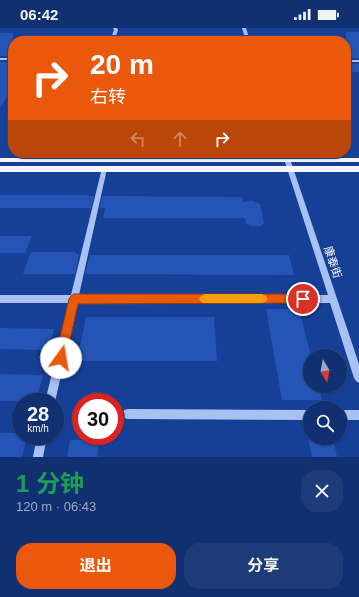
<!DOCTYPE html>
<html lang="zh">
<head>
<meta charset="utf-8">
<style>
	body { margin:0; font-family:Helvetica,"Noto Sans SC",sans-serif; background:#1e3c79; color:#f1f3f6; height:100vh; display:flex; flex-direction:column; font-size:15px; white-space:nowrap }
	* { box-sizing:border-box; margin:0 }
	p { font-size:13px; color:#9ca9c3 }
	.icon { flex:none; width:22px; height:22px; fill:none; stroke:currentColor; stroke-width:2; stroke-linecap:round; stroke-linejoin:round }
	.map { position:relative; height:429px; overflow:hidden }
	.details { display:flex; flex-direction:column; background:#103071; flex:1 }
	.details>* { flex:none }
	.top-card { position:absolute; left:8px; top:8px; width:343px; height:122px; border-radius:16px; box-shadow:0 1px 3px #0004,0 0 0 1px #304b84; background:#ea580c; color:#fff; overflow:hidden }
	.needle { width:26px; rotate:170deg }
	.tools { position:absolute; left:303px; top:321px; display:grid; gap:8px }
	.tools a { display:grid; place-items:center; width:44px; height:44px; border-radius:50%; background:#103071; box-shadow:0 1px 3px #0004,0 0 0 1px #304b84; font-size:20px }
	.speed { position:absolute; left:12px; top:365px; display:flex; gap:8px; font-size:20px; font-weight:700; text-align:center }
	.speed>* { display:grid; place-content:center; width:52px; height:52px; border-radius:50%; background:#103071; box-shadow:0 1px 3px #0004,0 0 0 1px #304b84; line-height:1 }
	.speed small { font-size:10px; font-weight:400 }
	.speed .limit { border:6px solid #d22; background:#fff; color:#111 }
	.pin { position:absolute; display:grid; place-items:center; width:34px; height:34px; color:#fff; margin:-17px; border:2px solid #fff; border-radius:50%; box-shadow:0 1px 4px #0007 }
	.me { position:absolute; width:44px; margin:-22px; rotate:13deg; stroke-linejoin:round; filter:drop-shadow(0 0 3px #0008) }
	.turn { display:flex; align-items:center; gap:14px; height:84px; padding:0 16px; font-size:18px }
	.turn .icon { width:52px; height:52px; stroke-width:2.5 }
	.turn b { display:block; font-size:28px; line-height:34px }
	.lanes { display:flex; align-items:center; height:38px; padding:0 16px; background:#0003; justify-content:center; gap:20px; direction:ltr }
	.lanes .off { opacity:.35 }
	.round { display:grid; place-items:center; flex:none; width:42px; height:42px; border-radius:16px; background:#1e3c79 }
	.head { display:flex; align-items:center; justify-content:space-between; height:68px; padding:0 16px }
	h1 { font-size:24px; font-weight:700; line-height:30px; color:#1e9e55 }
	.button { display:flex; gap:8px; margin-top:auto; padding:8px 16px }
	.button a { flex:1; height:46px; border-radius:16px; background:#ea580c; color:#fff; font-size:16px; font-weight:700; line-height:46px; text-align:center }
	.button a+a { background:#1e3c79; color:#f1f3f6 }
	.status { display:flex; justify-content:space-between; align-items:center; height:28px; padding:0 20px; background:#103071; direction:ltr }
	.status svg { height:11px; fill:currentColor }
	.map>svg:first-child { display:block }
</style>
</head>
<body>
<div class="status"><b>06:42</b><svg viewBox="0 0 49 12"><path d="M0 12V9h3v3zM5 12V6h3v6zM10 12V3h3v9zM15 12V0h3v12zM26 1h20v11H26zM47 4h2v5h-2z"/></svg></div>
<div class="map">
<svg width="359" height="429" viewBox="0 0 359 429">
	<rect width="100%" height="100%" fill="#164097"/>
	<path fill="#2455b6" d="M 346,4 L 359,4 L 359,30 L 346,30 Z
		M 0,5 L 13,5 L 13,28 L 0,28 Z
		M 0,34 L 13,34 L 13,60 L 0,80 Z
		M 346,36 L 359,36 L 359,44 L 346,44 Z
		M 0,167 L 89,167 L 89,168 L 94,168 L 91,180 L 0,180 Z
		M 102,168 L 242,169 L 243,174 L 252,173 L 260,176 L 264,195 L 260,198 L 250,198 L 246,195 L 245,190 L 103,190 L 105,180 L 100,180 Z
		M 0,208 L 32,208 L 25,225 L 0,225 Z
		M 31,224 L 76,224 L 75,226 L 79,226 L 75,246 L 23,246 Z
		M 90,227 L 289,227 L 294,247 L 85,246 Z
		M 266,281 L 299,281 L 310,324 L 310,358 L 319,358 L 322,372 L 282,372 Z
		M 86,289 L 214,289 L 217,333 L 77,333 Z
		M 0,300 L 54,301 L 49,322 L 0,321 Z
		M 0,346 L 43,347 L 36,373 L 0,373 Z
		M 0,405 L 21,405 L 21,408 L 27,408 L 22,429 L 0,429 Z
		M 308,410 L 333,410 L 337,429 L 312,429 Z
		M 70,412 L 99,412 L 97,429 L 67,429 Z"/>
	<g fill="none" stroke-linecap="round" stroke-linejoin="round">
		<path fill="#a8c1f2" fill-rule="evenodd" d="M 113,0 L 117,0 L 118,2 L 114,13 L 110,13 L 114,2 Z
			M 242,0 L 246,0 L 250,13 L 246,13 Z
			M 0,30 L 13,30 L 13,32 L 0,32 Z
			M 346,32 L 359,32 L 359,34 L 346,34 Z
			M 71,125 L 77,125 L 75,132 L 72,134 L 69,132 Z
			M 282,125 L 288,125 L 359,336 L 359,355 L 356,353 L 354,350 L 330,275 L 77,275 L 55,374 L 45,374 L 69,275 L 0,275 L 0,267 L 71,267 L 102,140 L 106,140 L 107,141 L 79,267 L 328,267 Z
			M 128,381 L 310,382 L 310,392 L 128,391 L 124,390 L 123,386 L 124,382 Z
			M 340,382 L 359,382 L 359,392 L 340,392 Z
			M 37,408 L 47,408 L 43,429 L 33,429 Z"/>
		<path fill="#f3f6ff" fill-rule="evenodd" d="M 0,130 L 359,130 L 359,134 L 0,134 Z
			M 0,138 L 359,138 L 359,144 L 0,144 Z"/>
	</g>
	<path fill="#ea580c" stroke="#983908" d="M 74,266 L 303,266 L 306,268 L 308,271 L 306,274 L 303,275 L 78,276 L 66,330 L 65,334 L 61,336 L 56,334 L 55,330 L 69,271 L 71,268 Z"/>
	<path fill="#f59e0b" d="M 204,266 L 262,266 L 266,268 L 267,271 L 266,274 L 262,275 L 204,275 L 201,274 L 199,271 L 201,268 Z"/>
	<g text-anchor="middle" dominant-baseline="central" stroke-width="4" stroke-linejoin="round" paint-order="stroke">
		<g font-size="11" fill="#fff" stroke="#164097">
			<text transform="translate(333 234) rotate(72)">康泰街</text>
		</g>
	</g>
</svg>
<div class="tools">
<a><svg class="needle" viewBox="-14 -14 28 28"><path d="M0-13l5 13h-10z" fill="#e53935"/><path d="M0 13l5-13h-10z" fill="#9ca9c3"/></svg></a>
<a><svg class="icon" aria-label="search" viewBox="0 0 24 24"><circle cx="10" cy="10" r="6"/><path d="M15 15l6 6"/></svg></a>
</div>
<div class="speed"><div>28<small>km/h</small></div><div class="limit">30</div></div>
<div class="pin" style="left:303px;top:271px;background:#d93025"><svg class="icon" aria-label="arrive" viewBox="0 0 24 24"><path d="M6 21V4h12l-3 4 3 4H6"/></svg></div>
<svg class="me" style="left:61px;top:330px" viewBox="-20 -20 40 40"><circle r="19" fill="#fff"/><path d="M0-13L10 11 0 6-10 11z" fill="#ea580c"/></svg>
<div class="top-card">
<div class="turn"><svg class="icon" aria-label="right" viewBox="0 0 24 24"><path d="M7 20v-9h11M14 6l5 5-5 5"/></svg><div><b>20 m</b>右转</div></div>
<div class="lanes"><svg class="icon off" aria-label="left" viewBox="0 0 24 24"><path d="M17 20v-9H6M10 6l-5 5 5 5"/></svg><svg class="icon off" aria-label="ahead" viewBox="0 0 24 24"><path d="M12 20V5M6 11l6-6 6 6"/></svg><svg class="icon" aria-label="right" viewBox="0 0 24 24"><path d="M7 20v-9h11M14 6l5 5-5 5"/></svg></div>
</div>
</div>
<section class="details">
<div class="head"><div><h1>1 分钟</h1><p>120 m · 06:43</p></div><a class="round"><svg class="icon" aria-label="close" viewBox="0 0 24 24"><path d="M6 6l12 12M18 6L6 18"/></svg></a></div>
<div class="button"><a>退出</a><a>分享</a></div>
</section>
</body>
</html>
